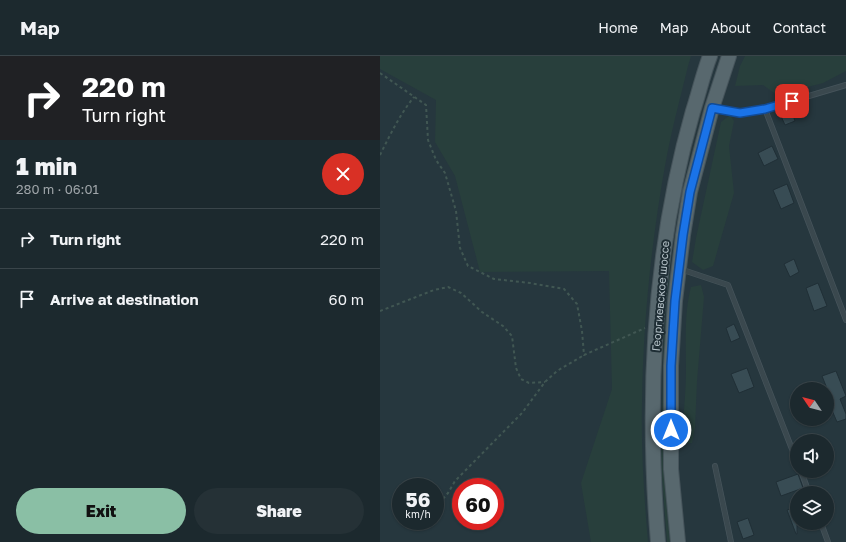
<!DOCTYPE html>
<html lang="en">
<head>
<meta charset="utf-8">
<style>
	body { margin:0; font-family:"Golos Text",sans-serif; background:#253136; color:#f1f3f6; height:100vh; display:flex; flex-direction:column; font-size:15px; white-space:nowrap }
	* { box-sizing:border-box; margin:0 }
	p { font-size:13px; color:#a0a6aa }
	.icon { flex:none; width:22px; height:22px; fill:none; stroke:currentColor; stroke-width:2; stroke-linecap:round; stroke-linejoin:round }
	.map { position:relative; flex:1; overflow:hidden }
	.sheet { display:flex; flex-direction:column; background:#1c292e; width:380px }
	.sheet>* { flex:none }
	.top-card { background:#202124; color:#fff; overflow:hidden }
	.needle { width:26px; rotate:305deg }
	.controls { position:absolute; left:410px; top:326px; display:grid; gap:8px }
	.controls a { display:grid; place-items:center; width:44px; height:44px; border-radius:50%; background:#1c292e; box-shadow:0 1px 3px #0004,0 0 0 1px #3a454a; font-size:20px }
	.speed { position:absolute; left:12px; top:422px; display:flex; gap:8px; font-size:20px; font-weight:700; text-align:center }
	.speed>* { display:grid; place-content:center; width:52px; height:52px; border-radius:50%; background:#1c292e; box-shadow:0 1px 3px #0004,0 0 0 1px #3a454a; line-height:1 }
	.speed small { font-size:10px; font-weight:400 }
	.speed .limit { border:6px solid #d22; background:#fff; color:#111 }
	.pin { position:absolute; display:grid; place-items:center; width:34px; height:34px; color:#fff; margin:-17px; border-radius:8px; box-shadow:0 2px 6px #0006 }
	.me { position:absolute; width:44px; margin:-22px; rotate:0deg; stroke-linejoin:round; filter:drop-shadow(0 0 3px #0008) }
	.turn { display:flex; align-items:center; gap:14px; height:84px; padding:0 16px; font-size:18px }
	.turn .icon { width:52px; height:52px; stroke-width:2.5 }
	.turn b { display:block; font-size:28px; line-height:34px }
	.round { display:grid; place-items:center; flex:none; width:42px; height:42px; border-radius:21px; background:#253136 }
	.summary { display:flex; align-items:center; justify-content:space-between; height:68px; padding:0 16px }
	h1 { font-size:24px; font-weight:800; line-height:30px }
	.cta { display:flex; gap:8px; margin-top:auto; padding:8px 16px }
	.cta a { flex:1; height:46px; border-radius:24px; background:#8abfa5; color:#111; font-size:16px; font-weight:800; line-height:46px; text-align:center }
	.cta a+a { background:#253136; color:#f1f3f6 }
	ul { padding:0; list-style:none }
	li { display:flex; align-items:center; gap:12px; height:60px; padding:0 16px; border-top:1px solid #3a454a }
	li div { flex:1 }
	li b { display:block; font-size:15px }
	li em { font-style:normal }
	header { display:flex; align-items:center; gap:24px; box-sizing:border-box; height:56px; padding:0 20px; background:#1c292e; border-bottom:1px solid #3a454a }
	header strong { font-size:19px }
	nav { display:flex; gap:22px; margin-inline-start:auto; font-size:14px }
	main { display:flex; flex:1; min-height:0 }
	.map>svg:first-child { display:block }
</style>
</head>
<body>
<header>
<strong>Map</strong>
<nav><a>Home</a><a>Map</a><a>About</a><a>Contact</a></nav>
</header>
<main>
<section class="sheet">
<div class="top-card">
<div class="turn"><svg class="icon" aria-label="right" viewBox="0 0 24 24"><path d="M7 20v-9h11M14 6l5 5-5 5"/></svg><div><b>220 m</b>Turn right</div></div>
</div>
<div class="summary"><div><h1>1 min</h1><p>280 m · 06:01</p></div><a class="round" style="background:#d93025;color:#fff"><svg class="icon" aria-label="close" viewBox="0 0 24 24"><path d="M6 6l12 12M18 6L6 18"/></svg></a></div>
<ul>
<li><svg class="icon" aria-label="right" viewBox="0 0 24 24"><path d="M7 20v-9h11M14 6l5 5-5 5"/></svg><div><b>Turn right</b></div><em>220 m</em></li>
<li><svg class="icon" aria-label="arrive" viewBox="0 0 24 24"><path d="M6 21V4h12l-3 4 3 4H6"/></svg><div><b>Arrive at destination</b></div><em>60 m</em></li>
</ul>
<div class="cta"><a>Exit</a><a>Share</a></div>
</section>
<div class="map">
<svg width="466" height="486" viewBox="0 0 466 486">
	<rect width="100%" height="100%" fill="#26373e"/>
	<path fill="#283f3c" d="M 0,0 L 311,0 L 308,10 C 300,43 291,76 285,110 C 271,188 263,268 262,347 C 261,393 264,440 268,486 L 211,486 L 201,427 L 232,333 L 229,215 L 100,216 L 75,120 L 55,86 L 56,44 L 0,13 Z
		M 365,0 L 466,0 L 466,15 L 443,27 L 397,39 L 383,29 L 355,30 L 360,10 Z
		M 350,59 L 354,65 L 349,90 L 354,137 L 333,210 L 323,214 L 312,206 L 316,182 L 341,66 Z
		M 292,216 L 285,409 L 290,486 L 287,486 L 281,409 L 282,359 L 284,280 L 289,219 Z
		M 321,229 L 324,241 L 317,325 L 315,372 L 312,387 L 301,388 C 303,363 306,338 306,314 C 306,288 304,256 311,231 Z"/>
	<path fill="#384c54" stroke="#202f36" d="M 411,54 L 415,65 L 405,69 L 400,58 Z
		M 392,90 L 398,103 L 384,110 L 378,97 Z
		M 407,128 L 414,147 L 401,153 L 393,134 Z
		M 414,203 L 419,216 L 410,221 L 404,208 Z
		M 438,227 L 447,250 L 434,255 L 426,232 Z
		M 354,268 L 360,282 L 351,286 L 346,272 Z
		M 367,312 L 374,331 L 359,337 L 351,318 Z
		M 456,315 L 466,340 L 460,343 L 466,358 L 466,363 L 457,366 L 451,352 L 454,350 L 442,320 Z
		M 418,418 L 423,432 L 401,440 L 396,426 Z
		M 417,451 L 417,478 L 416,478 L 407,454 Z
		M 368,462 L 374,479 L 363,483 L 357,466 Z"/>
	<g fill="none" stroke-linecap="round" stroke-linejoin="round">
		<defs>
			<path id="lane" d="M 334,53 L 360,57 L 385,53 L 466,29
				M 385,53 L 466,264
				M 300,213 L 348,229 L 417,406
				M 335,410 L 351,486
				M 421,415 L 429,437
				M 441,467 L 448,486"/>
			<path id="primary" d="M 278,486 C 266,342 273,195 313,55 C 319,37 323,18 330,0
				M 298,486 L 291,413 L 291,310 L 295,245 L 303,179 L 310,136 L 332,52 L 349,0"/>
		</defs>
		<use href="#lane" stroke="#46545b" stroke-width="6"/>
		<use href="#primary" stroke="#46545b" stroke-width="16"/>
		<path stroke="#415753" stroke-width="2" stroke-dasharray="3 3" stroke-linecap="butt" d="M 0,17 L 46,49 L 48,84 L 56,104 L 65,117 L 76,155 L 80,192 L 88,210 L 114,223 L 150,227 L 184,233 L 197,248 L 202,275 L 204,299 L 265,272
			M 0,99 C 10,79 20,58 34,41
			M 0,255 L 54,234 L 68,231 L 81,237 L 102,256 L 123,270 L 132,280 L 136,312 L 141,323 L 149,327 L 165,326
			M 63,443 L 68,437 L 75,425 L 142,357 L 165,326 L 177,315 L 204,299"/>
		<use href="#lane" stroke="#3a484e" stroke-width="4.5"/>
		<use href="#primary" stroke="#58686e" stroke-width="14"/>
	</g>
	<g fill="none" stroke-linecap="round" stroke-linejoin="round">
		<defs>
			<path id="route" d="M 291,374 L 291,310 L 295,245 L 303,179 L 310,136 L 332,52 L 360,57 L 385,53 L 412,45"/>
		</defs>
		<use href="#route" stroke="#114b97" stroke-width="10"/>
		<use href="#route" stroke="#1a73e8" stroke-width="7"/>
	</g>
	<g text-anchor="middle" dominant-baseline="central" stroke-width="4" stroke-linejoin="round" paint-order="stroke">
		<g font-size="11" fill="#b6c3c9" stroke="#1e2d34">
			<text transform="translate(280 240) rotate(-85)">Георгиевское шоссе</text>
		</g>
	</g>
</svg>
<div class="controls">
<a><svg class="needle" viewBox="-14 -14 28 28"><path d="M0-13l5 13h-10z" fill="#e53935"/><path d="M0 13l5-13h-10z" fill="#a0a6aa"/></svg></a>
<a><svg class="icon" aria-label="sound" viewBox="0 0 24 24"><path d="M4 9h4l5-4v14l-5-4H4zM17 9q2 3 0 6"/></svg></a>
<a><svg class="icon" aria-label="layers" viewBox="0 0 24 24"><path d="M12 4l9 5-9 5-9-5zM3 14l9 5 9-5"/></svg></a>
</div>
<div class="speed"><div>56<small>km/h</small></div><div class="limit">60</div></div>
<div class="pin" style="left:412px;top:45px;background:#d93025"><svg class="icon" aria-label="arrive" viewBox="0 0 24 24"><path d="M6 21V4h12l-3 4 3 4H6"/></svg></div>
<svg class="me" style="left:291px;top:374px" viewBox="-20 -20 40 40"><circle r="17" fill="#1a73e8" stroke="#fff" stroke-width="3"/><path d="M0-11L8 9 0 5-8 9z" fill="#fff"/></svg>
</div>
</main>
</body>
</html>
